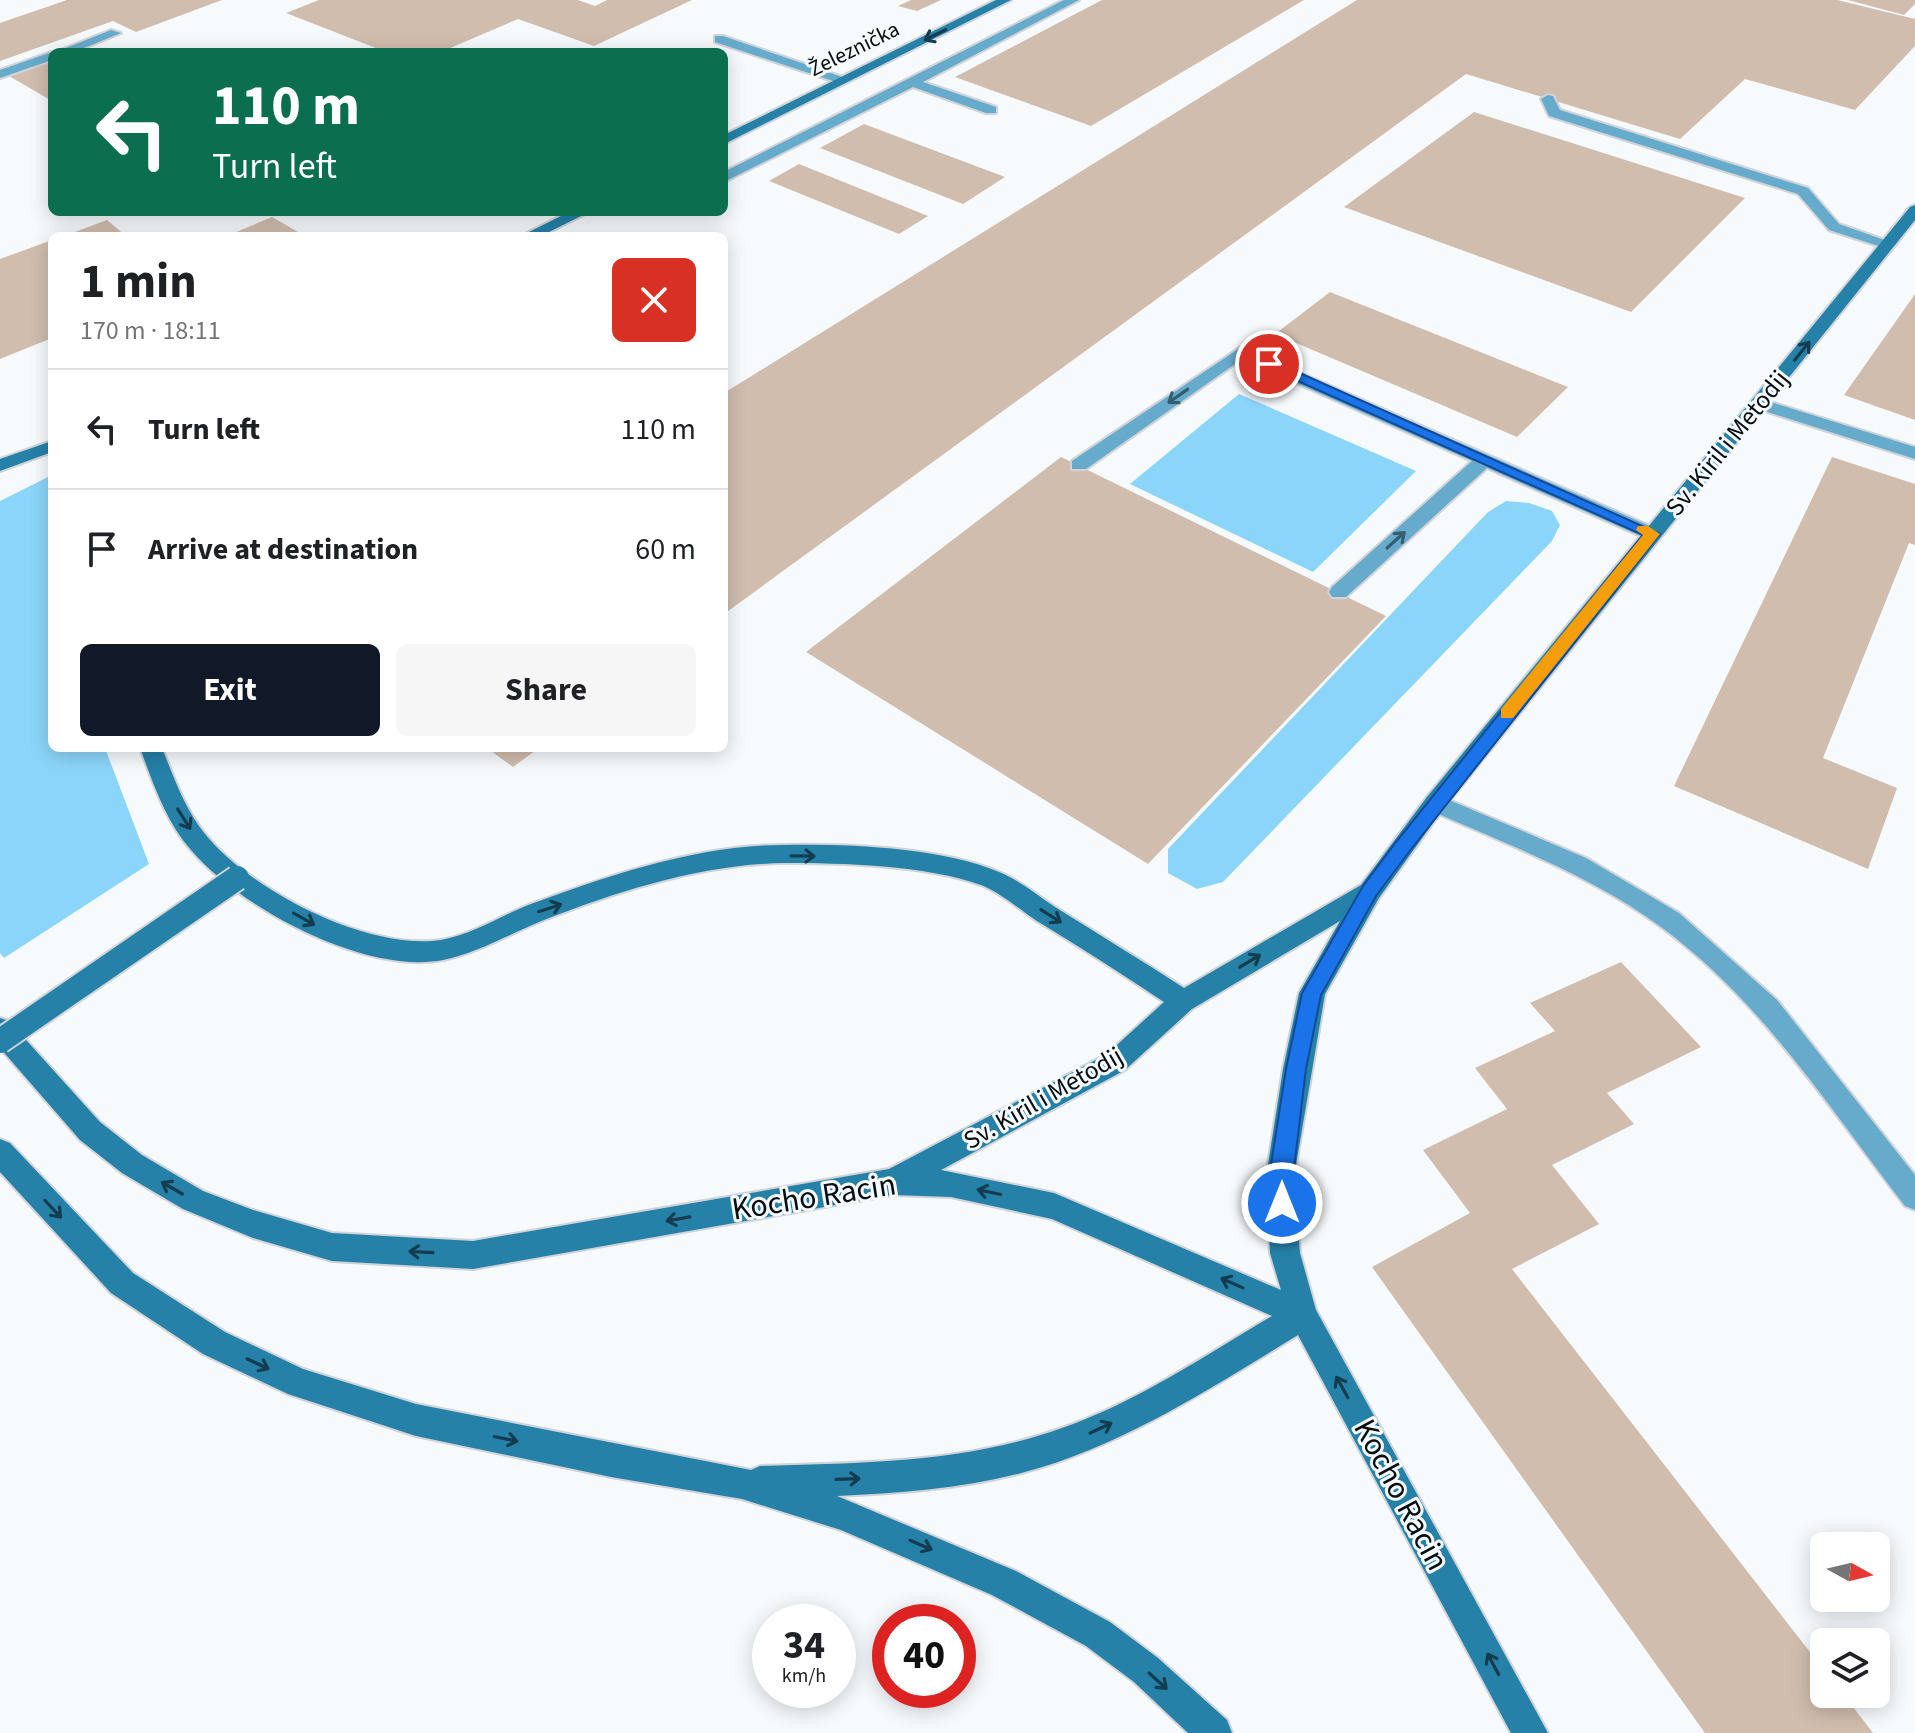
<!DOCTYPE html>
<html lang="en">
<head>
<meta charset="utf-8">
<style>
	body { margin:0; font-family:"Source Sans 3",sans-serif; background:#f6f6f6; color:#202124; height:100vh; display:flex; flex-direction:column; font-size:30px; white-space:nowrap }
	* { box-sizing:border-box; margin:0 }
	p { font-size:26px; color:#757577 }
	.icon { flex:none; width:44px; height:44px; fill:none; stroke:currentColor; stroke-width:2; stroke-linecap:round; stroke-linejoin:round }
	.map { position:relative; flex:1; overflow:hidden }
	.drawer { position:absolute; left:48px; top:232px; width:680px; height:520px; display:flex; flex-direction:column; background:#fff; border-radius:12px; box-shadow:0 4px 20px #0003 }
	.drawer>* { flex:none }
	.guide { position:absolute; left:48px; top:48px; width:680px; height:168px; border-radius:12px; box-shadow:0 4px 20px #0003; background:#0b6e4f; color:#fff; overflow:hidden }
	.needle { width:52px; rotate:98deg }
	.buttons { position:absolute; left:1810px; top:1532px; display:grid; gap:16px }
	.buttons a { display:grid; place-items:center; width:80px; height:80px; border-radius:12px; background:#fff; box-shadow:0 4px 20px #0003; font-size:40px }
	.speed { position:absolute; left:752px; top:1604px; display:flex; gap:16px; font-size:40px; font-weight:700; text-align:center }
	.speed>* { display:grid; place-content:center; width:104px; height:104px; border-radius:50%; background:#fff; box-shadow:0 4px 20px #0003; line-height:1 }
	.speed small { font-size:20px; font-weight:400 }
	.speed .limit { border:12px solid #d22; background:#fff; color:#111 }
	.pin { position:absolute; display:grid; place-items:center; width:68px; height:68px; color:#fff; margin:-34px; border:4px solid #fff; border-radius:50%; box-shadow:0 2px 8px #0007 }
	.me { position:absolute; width:88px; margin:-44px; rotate:0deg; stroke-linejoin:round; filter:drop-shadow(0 0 6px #0008) }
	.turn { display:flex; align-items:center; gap:28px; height:168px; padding:0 32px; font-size:36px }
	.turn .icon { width:104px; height:104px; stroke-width:2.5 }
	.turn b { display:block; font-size:56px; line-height:68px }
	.round { display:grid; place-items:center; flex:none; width:84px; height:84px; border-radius:12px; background:#f6f6f6 }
	.summary { display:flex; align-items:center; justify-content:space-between; height:136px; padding:0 32px }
	h1 { font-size:48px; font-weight:700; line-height:60px }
	.action { display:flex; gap:16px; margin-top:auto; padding:16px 32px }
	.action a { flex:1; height:92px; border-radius:12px; background:#111827; color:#fff; font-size:32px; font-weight:700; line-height:92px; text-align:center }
	.action a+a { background:#f6f6f6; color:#202124 }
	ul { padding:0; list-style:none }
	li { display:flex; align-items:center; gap:24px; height:120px; padding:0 32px; border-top:2px solid #e0e0e0 }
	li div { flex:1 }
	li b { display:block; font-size:30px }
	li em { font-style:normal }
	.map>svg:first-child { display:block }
</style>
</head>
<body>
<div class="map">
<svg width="1915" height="1733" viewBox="0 0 1915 1733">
	<rect width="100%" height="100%" fill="#f6fafd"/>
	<path fill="#8cd5fa" d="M 1239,394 L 1416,471 L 1313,572 L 1130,484 Z
		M 52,475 L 52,748 L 105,748 L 149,864 L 4,958 L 0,953 L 0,501 Z
		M 1506,501 L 1529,503 L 1552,511 L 1560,525 L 1552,541 L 1223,882 L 1197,889 L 1168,873 L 1168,849 L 1488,512 Z"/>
	<path fill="#d0bdae" d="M 67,0 L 222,0 L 136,32 L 113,21 L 0,61 L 0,23 Z
		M 319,0 L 578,0 L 595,6 L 607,0 L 692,0 L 594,46 L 518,19 L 441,52 L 386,52 L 286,13 Z
		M 911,0 L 941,0 L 917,11 L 898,6 Z
		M 1102,0 L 1304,0 L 1091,126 L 955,77 Z
		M 1357,0 L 1837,0 L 1915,19 L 1915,46 L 1855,110 L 1745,79 L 1680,139 L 1466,74 L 724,614 L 724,393 Z
		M 1848,0 L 1915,0 L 1915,4 L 1904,15 Z
		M 52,61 L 52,101 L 9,76 Z
		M 1474,112 L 1745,198 L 1631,312 L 1344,207 Z
		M 864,124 L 1005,177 L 963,204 L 820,148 Z
		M 799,164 L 928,216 L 899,234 L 769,181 Z
		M 272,217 L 305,236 L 227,236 Z
		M 107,220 L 126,236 L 64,236 Z
		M 52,240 L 52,338 L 0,359 L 0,259 Z
		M 1330,292 L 1568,387 L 1517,437 L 1275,334 Z
		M 1915,294 L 1915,420 L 1844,395 Z
		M 1061,457 L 1386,616 L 1148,864 L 806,652 Z
		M 1832,457 L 1915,484 L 1915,545 L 1909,543 L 1823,758 L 1897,788 L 1868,869 L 1674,786 Z
		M 487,748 L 539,748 L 513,767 Z
		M 1621,962 L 1701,1047 L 1607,1093 L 1634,1124 L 1552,1165 L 1599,1224 L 1512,1269 L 1824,1670 L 1824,1694 L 1843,1694 L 1873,1733 L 1705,1733 L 1372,1267 L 1470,1213 L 1423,1150 L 1507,1109 L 1475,1068 L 1555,1031 L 1530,1003 Z"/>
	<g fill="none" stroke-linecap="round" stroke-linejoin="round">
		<defs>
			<path id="lane" d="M 1064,0 L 1079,0 L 923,82 L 996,107 L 996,113 L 986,113 L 913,87 L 724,182 L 724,172 Z
				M 715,36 L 723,36 L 851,80 L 839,83 L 715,42 Z
				M 1548,95 L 1553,96 L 1560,110 L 1808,188 L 1839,224 L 1896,244 L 1888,249 L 1829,230 L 1798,194 L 1549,116 L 1541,99 Z
				M 1241,347 L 1659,530 L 1662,534 L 1659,538 L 1645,538 L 1487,468 L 1346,597 L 1332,597 L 1329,592 L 1332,587 L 1472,461 L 1242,359 L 1086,469 L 1072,469 L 1072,461 Z
				M 1761,399 L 1915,447 L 1915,459 L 1755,408 L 1755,400 Z
				M 1435,794 L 1586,858 L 1679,913 L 1777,1000 L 1915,1175 L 1915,1210 L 1905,1206 C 1830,1109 1761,1000 1661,927 C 1591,875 1506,844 1427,809 L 1423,803 L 1427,797 Z"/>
			<path id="street" d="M 111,30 L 121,33 L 74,52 L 56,52 Z
				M 52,52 L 52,60 L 0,78 L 0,70 Z"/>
			<path id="secondary" d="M 996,0 L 1011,0 L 724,144 L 724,135 Z
				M 1915,205 L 1915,220 L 1443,809 L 1379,898 L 1325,994 L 1294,1177 L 1300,1253 L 1316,1310 L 1548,1733 L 1511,1733 L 1298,1335 C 1211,1388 1124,1445 1025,1472 C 963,1489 900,1493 837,1496 L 1016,1571 L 1110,1622 L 1158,1658 L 1227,1720 L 1232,1733 L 1188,1733 L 1134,1682 L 1086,1646 L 992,1595 L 841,1530 L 742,1499 L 611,1477 L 416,1436 L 288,1394 L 203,1354 L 111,1293 L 0,1172 L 0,1139 L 10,1143 L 133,1273 L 225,1332 L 303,1369 L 416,1404 L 751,1470 L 760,1466 C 862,1463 965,1463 1062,1428 C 1137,1402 1204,1356 1272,1316 L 1052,1219 L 951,1197 L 893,1195 L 473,1269 L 332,1261 L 253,1238 L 183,1209 L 122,1173 L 80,1140 L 0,1048 L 0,1018 L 9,1021 L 100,1122 L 142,1155 L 203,1191 L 253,1210 L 332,1233 L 473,1241 L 889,1169 L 1107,1054 L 1164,1002 C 1122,974 1080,947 1037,921 C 1019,909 1001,893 981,885 C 925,865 843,863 784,863 C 703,864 618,891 544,920 C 511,933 478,953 443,960 C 366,975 240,908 191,850 C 166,822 153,783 140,748 L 162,748 C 174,778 185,809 205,834 C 251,891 368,951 441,940 C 472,935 502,915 531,904 C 610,875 698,845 783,845 C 848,844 939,847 999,872 C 1019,880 1037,895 1055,907 C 1098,934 1141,960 1184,988 L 1361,885 L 1427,797 L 1910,207 ZM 1340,921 L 1299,993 L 1283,1069 L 1266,1177 L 1270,1253 L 1281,1290 L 1054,1193 L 941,1170 L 1125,1070 L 1192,1009 Z
				M 569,212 L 589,212 L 541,236 L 521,236 Z
				M 52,441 L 52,452 L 0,471 L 0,459 Z"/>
		</defs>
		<use href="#lane" stroke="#d0d4d8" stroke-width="4"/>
		<use href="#street" stroke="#d0d4d8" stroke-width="4"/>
		<use href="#secondary" stroke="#d0d4d8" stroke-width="4"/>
		<use href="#lane" fill="#67abcc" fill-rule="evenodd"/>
		<use href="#street" fill="#67abcc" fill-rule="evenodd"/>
		<use href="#secondary" fill="#2581a8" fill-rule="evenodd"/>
		<defs>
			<path id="secondary-bridge" d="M 0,1041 L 237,878"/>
		</defs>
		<use href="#secondary-bridge" stroke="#d0d4d8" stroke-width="28" stroke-linecap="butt"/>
		<use href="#secondary-bridge" stroke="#2581a8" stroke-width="24"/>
	</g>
	<defs><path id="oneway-shaft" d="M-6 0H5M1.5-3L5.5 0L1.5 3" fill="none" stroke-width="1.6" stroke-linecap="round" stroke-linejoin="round" transform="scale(2)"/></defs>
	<g stroke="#133d4f">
		<use href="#oneway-shaft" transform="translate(935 35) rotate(153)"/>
		<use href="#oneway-shaft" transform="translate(1802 351) rotate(-51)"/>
		<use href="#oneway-shaft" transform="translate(184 819) rotate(58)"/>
		<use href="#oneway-shaft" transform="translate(803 856) rotate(1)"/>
		<use href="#oneway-shaft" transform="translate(550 908) rotate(-18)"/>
		<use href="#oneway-shaft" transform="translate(1051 916) rotate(32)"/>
		<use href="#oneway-shaft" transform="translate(304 919) rotate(29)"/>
		<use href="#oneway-shaft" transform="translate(1250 961) rotate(-31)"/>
		<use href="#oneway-shaft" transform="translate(172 1188) rotate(-150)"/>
		<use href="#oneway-shaft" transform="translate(989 1192) rotate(-168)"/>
		<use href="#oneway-shaft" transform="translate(53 1209) rotate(47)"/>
		<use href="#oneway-shaft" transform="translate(678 1219) rotate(170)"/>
		<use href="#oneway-shaft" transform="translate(421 1252) rotate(-177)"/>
		<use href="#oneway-shaft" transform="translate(1232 1283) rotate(-156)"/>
		<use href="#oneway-shaft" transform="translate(258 1364) rotate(25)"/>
		<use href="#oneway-shaft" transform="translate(1342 1387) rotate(-119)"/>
		<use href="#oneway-shaft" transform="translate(1101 1428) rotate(-25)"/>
		<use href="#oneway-shaft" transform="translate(506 1439) rotate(12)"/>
		<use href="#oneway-shaft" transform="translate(848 1479) rotate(-2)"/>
		<use href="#oneway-shaft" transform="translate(921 1545) rotate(23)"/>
		<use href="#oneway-shaft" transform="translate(1493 1664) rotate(-118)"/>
		<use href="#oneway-shaft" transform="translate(1158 1681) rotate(42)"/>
	</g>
	<g stroke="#375d70">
		<use href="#oneway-shaft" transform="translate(1178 396) rotate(145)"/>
		<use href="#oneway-shaft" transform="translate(1396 540) rotate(-42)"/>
	</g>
	<path fill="#1a73e8" stroke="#114b97" stroke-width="2" d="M 1264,361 L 1273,361 L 1660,534 L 1409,852 L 1376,896 L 1321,995 L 1306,1069 L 1289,1210 L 1282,1213 L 1274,1210 L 1269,1177 L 1286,1069 L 1302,993 L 1363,886 L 1396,842 L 1643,535 L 1264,366 Z"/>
	<path fill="#f59e0b" d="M 1638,526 L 1648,526 L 1660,534 L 1513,718 L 1501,718 L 1501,709 L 1643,535 L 1636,530 Z"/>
	<g text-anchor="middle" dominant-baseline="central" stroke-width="6" stroke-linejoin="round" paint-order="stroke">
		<g font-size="22" fill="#070f14" stroke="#f6fafd">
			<text transform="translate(854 49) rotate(-26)">Železnička</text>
		</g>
		<g font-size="26" fill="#070f14" stroke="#f6fafd">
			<text transform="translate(1727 443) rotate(-51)">Sv. Kiril i Metodij</text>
			<text transform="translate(1043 1098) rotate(-30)">Sv. Kiril i Metodij</text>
		</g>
		<g font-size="32" fill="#070f14" stroke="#f6fafd">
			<text transform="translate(814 1197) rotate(-9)">Kocho Racin</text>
			<text transform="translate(1401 1495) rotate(62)">Kocho Racin</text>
		</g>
	</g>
</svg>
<div class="buttons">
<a><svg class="needle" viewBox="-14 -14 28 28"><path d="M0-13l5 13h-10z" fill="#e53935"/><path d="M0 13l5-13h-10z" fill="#757577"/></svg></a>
<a><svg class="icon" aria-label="layers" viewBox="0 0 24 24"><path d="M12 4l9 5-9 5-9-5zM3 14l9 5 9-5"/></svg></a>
</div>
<div class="speed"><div>34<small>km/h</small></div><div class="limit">40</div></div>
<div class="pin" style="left:1269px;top:364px;background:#d93025"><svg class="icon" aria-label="arrive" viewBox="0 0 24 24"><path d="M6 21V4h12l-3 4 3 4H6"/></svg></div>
<svg class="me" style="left:1282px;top:1203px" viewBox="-20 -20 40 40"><circle r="17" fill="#1a73e8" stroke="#fff" stroke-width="3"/><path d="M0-11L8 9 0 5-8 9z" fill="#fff"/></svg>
<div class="guide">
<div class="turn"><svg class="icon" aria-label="left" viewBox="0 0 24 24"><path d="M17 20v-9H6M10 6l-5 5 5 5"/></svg><div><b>110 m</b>Turn left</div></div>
</div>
<section class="drawer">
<div class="summary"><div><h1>1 min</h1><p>170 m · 18:11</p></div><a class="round" style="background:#d93025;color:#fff"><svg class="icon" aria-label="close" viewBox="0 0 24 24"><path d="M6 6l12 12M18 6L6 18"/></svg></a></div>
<ul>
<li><svg class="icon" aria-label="left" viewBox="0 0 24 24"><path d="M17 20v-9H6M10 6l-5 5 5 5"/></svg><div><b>Turn left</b></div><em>110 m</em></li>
<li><svg class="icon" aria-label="arrive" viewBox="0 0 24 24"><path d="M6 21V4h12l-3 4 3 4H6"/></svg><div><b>Arrive at destination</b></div><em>60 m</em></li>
</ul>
<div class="action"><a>Exit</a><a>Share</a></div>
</section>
</div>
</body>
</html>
